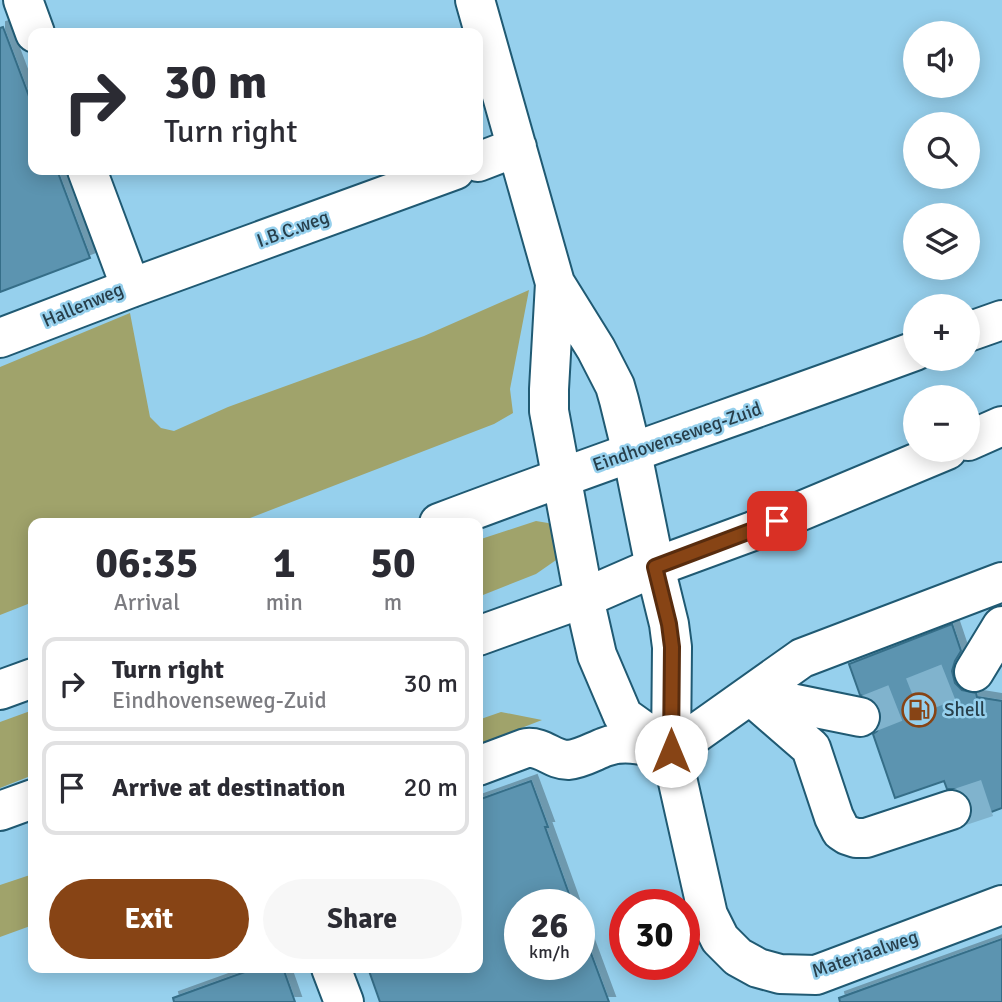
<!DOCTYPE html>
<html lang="en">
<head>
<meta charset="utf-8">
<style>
	body { margin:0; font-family:Signika,sans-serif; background:#f7f7f7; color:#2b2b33; height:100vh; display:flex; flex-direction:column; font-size:26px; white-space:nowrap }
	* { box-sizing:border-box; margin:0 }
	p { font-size:23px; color:#7c7c81 }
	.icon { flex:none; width:38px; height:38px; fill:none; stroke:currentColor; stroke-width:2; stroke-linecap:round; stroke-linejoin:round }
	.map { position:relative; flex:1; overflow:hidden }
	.panel { position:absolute; left:28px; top:518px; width:455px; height:455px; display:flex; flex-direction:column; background:#fff; border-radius:14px; box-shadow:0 4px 18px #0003 }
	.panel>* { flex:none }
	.top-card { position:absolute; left:28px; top:28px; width:455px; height:147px; border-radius:14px; box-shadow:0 4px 18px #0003; background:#fff; color:#2b2b33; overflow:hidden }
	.buttons { position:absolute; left:903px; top:21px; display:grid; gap:14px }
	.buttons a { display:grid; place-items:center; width:77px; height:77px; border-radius:50%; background:#fff; box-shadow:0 4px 18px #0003; font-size:35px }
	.speed { position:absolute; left:504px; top:889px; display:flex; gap:14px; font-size:35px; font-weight:700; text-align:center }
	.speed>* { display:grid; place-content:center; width:91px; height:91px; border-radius:50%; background:#fff; box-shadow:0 4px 18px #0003; line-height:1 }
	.speed small { font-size:18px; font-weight:400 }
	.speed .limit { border:10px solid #d22; background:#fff; color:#111 }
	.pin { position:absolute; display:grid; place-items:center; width:60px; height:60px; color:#fff; margin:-30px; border-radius:14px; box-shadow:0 4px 10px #0006 }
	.me { position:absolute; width:77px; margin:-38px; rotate:0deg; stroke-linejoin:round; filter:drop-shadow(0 0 5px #0008) }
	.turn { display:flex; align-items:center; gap:24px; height:147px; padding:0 21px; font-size:32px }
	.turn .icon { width:91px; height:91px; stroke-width:2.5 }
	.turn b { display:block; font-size:49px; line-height:60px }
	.eta { display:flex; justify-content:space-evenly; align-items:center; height:119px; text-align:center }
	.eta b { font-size:42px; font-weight:700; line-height:49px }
	.button { display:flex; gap:14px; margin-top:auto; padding:14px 21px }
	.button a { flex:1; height:80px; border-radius:42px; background:#874415; color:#fff; font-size:28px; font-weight:700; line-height:80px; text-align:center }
	.button a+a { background:#f7f7f7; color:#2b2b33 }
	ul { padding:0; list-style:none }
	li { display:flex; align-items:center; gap:21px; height:94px; margin:0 14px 10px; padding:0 7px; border:4px solid #e1e1e2; border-radius:14px }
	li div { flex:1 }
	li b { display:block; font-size:26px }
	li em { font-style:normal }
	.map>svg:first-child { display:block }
</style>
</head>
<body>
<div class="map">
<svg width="1002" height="1002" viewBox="0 0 1002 1002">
	<defs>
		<filter id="shadow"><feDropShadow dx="6" dy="-6" stdDeviation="0" flood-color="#0004"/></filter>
	</defs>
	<rect width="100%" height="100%" fill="#96d0ed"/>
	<path fill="#a0a36b" d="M 529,290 L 510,389 L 513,413 L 494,424 L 237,523 L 33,523 L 33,602 L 0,615 L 0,367 L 130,313 L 150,417 L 161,428 L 174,431 L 228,407 L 424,336 Z
		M 536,521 L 548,523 L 559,528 L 559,558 L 536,574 L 478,597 L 478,540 Z
		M 33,710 L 33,775 L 0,788 L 0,722 Z
		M 501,712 L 542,720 L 478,745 L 478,720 Z
		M 33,874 L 33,925 L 0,937 L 0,885 Z"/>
	<path fill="#5c94b0" stroke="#366e88" stroke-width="2" filter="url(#shadow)" d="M 3,27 L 33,107 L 33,170 L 57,170 L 90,258 L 0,292 L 0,28 Z
		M 952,624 L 961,651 L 955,661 L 952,671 L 955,683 L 962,690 L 976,693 L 977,697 L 1002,701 L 1002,808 L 970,820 L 972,814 L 971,803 L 965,793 L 956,789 L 947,789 L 944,781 L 895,798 L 873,734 L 877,731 L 881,722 L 880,709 L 874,700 L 860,695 L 849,664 Z
		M 531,781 L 548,827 L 545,827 L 573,905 L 520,905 L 520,964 L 579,964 L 579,921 L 609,1002 L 380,1002 L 368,968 L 478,968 L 478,800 Z
		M 1002,939 L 1002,1002 L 840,1002 L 839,998 Z
		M 256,968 L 283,968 L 295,1002 L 174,1002 L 173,998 Z"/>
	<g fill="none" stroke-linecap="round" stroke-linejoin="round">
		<path stroke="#80b3cd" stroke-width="38" stroke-dasharray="38 19" stroke-linecap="butt" d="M 860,717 L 974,672
			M 951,810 L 1002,793"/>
		<defs>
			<path id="minor" d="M 23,0 L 35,33
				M 475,0 L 555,283 L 596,349 L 615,386 L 619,400 L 632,453 L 655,567 L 669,624 L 672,647 L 671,751 L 708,915 L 720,939 L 738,957 L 758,968 L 780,974 L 816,975 L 1002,905
				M 478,162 L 517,147
				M 87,170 L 131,288
				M 555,283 L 549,389 L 549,411 L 584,598 L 597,655 L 623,716 L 665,746
				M 0,338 L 131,288 L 455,170
				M 974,672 L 1002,626
				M 750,695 L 811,748 L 834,817 L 841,831 L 847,835 L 856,838 L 866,838 L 951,810
				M 752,695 L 860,717
				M 478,766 L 526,748 C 543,746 552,760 568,760 C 581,759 594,751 605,747 C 626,739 650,747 671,751 L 802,658 L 1002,582
				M 331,968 L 344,1002"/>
			<path id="major" d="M 968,332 L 1002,320
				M 968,441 L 1002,426
				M 439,523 C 597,463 757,409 915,351
				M 478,636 L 584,598 L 655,567 L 753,531 L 947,450
				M 0,690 L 33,678
				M 0,811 L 33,799"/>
		</defs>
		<use href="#minor" stroke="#205a73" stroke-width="42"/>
		<use href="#major" stroke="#205a73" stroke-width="42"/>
		<use href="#minor" stroke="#fff" stroke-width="38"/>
		<use href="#major" stroke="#fff" stroke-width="38"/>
	</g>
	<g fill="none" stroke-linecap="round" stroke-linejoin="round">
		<defs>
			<path id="route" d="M 671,751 L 672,647 L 669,624 L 655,567 L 777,521"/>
		</defs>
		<use href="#route" stroke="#582c0e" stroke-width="18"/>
		<use href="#route" stroke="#874415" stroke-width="12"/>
	</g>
	<defs>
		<symbol id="fuel-ring" viewBox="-11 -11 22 22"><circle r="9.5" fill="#96d0ed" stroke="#874415" stroke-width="1.5"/><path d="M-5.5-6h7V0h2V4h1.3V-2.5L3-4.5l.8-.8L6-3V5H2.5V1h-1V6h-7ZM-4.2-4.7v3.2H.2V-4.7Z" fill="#874415"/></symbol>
	</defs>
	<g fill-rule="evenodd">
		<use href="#fuel-ring" x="900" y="691" width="38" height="38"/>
	</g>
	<g text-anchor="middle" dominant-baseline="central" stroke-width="5" stroke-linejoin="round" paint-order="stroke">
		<g font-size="19" fill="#273f4b" stroke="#96d0ed">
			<text transform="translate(293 229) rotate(-20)">I.B.C.weg</text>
			<text transform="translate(83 305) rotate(-23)">Hallenweg</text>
			<text transform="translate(677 437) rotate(-19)">Eindhovenseweg-Zuid</text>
			<text transform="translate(865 954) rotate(-19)">Materiaalweg</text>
		</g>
		<g font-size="19" fill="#273f4b" stroke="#96d0ed" text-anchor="start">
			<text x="944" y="710">Shell</text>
		</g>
	</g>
</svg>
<div class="buttons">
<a><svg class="icon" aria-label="sound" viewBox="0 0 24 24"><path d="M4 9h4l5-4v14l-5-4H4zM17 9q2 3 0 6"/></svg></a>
<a><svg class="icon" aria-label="search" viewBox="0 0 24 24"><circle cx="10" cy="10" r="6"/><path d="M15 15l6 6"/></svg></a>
<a><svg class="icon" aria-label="layers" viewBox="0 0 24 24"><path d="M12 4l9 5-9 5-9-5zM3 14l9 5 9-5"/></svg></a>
<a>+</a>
<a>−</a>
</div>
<div class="speed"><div>26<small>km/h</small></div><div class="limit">30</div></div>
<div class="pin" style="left:777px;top:521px;background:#d93025"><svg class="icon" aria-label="arrive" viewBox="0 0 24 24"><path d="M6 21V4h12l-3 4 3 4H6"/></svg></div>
<svg class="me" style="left:671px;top:751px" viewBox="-20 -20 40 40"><circle r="19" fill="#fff"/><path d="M0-13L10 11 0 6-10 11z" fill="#874415"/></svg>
<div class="top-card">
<div class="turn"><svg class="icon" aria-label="right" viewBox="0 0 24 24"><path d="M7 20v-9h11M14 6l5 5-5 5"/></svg><div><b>30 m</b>Turn right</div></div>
</div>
<section class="panel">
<div class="eta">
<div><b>06:35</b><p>Arrival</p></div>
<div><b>1</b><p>min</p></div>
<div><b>50</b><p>m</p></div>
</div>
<ul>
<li><svg class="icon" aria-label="right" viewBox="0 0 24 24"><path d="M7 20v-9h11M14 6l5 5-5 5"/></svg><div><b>Turn right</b><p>Eindhovenseweg-Zuid</p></div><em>30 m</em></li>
<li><svg class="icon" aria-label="arrive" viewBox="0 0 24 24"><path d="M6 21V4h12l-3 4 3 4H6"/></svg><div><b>Arrive at destination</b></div><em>20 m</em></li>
</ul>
<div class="button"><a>Exit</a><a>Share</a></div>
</section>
</div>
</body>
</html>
